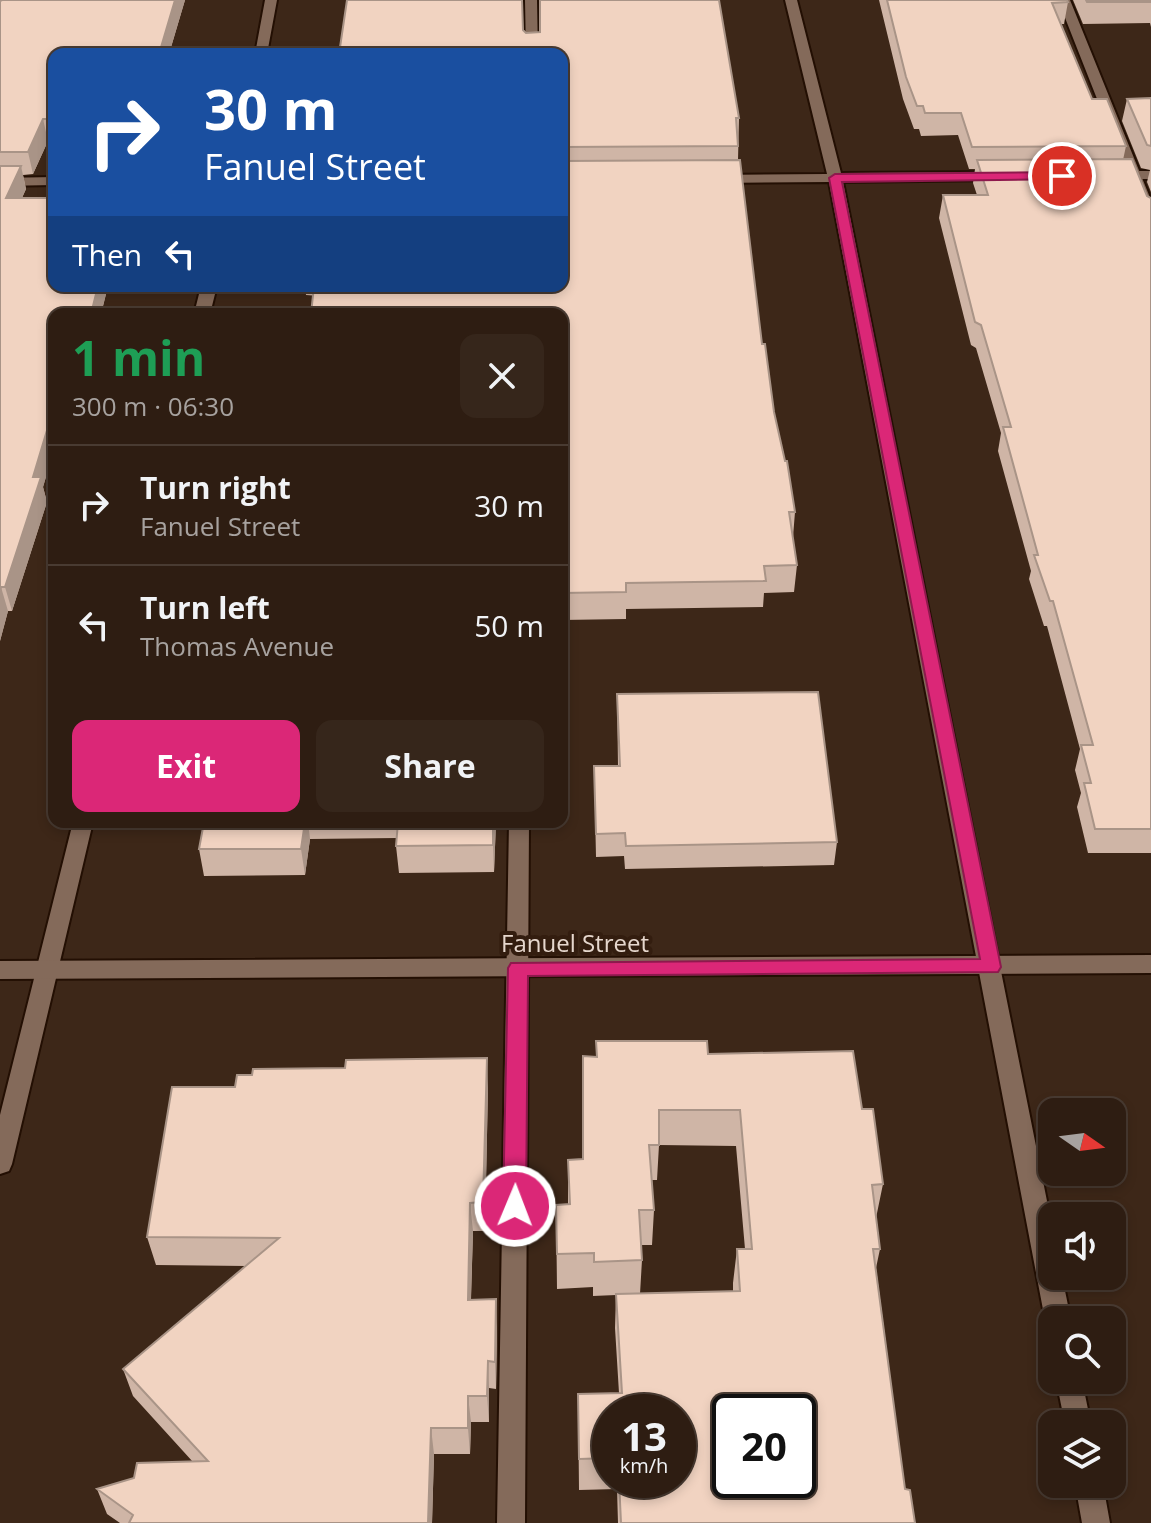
<!DOCTYPE html>
<html lang="en">
<head>
<meta charset="utf-8">
<style>
	body { margin:0; font-family:"Open Sans",sans-serif; background:#36261b; color:#f1f3f6; height:100vh; display:flex; flex-direction:column; font-size:30px; white-space:nowrap }
	* { box-sizing:border-box; margin:0 }
	p { font-size:26px; color:#a7a29f }
	.icon { flex:none; width:44px; height:44px; fill:none; stroke:currentColor; stroke-width:2; stroke-linecap:round; stroke-linejoin:round }
	.map { position:relative; flex:1; overflow:hidden }
	.side { position:absolute; left:48px; top:308px; width:520px; height:520px; display:flex; flex-direction:column; background:#2e1d12; border-radius:16px; box-shadow:0 4px 12px #0003,0 0 0 2px #493b32 }
	.side>* { flex:none }
	.hud { position:absolute; left:48px; top:48px; width:520px; height:244px; border-radius:16px; box-shadow:0 4px 12px #0003,0 0 0 2px #493b32; background:#1a4fa0; color:#fff; overflow:hidden }
	.needle { width:52px; rotate:104deg }
	.fabs { position:absolute; left:1038px; top:1098px; display:grid; gap:16px }
	.fabs a { display:grid; place-items:center; width:88px; height:88px; border-radius:16px; background:#2e1d12; box-shadow:0 4px 12px #0003,0 0 0 2px #493b32; font-size:40px }
	.speed { position:absolute; left:592px; top:1394px; display:flex; gap:16px; font-size:40px; font-weight:700; text-align:center }
	.speed>* { display:grid; place-content:center; width:104px; height:104px; border-radius:50%; background:#2e1d12; box-shadow:0 4px 12px #0003,0 0 0 2px #493b32; line-height:1 }
	.speed small { font-size:20px; font-weight:400 }
	.speed .limit { border:4px solid #111; border-radius:12px; background:#fff; color:#111 }
	.pin { position:absolute; display:grid; place-items:center; width:68px; height:68px; color:#fff; margin:-34px; border:4px solid #fff; border-radius:50%; box-shadow:0 2px 8px #0007 }
	.me { position:absolute; width:88px; margin:-44px; rotate:1deg; stroke-linejoin:round; filter:drop-shadow(0 0 6px #0008) }
	.turn { display:flex; align-items:center; gap:28px; height:168px; padding:0 24px; font-size:36px }
	.turn .icon { width:104px; height:104px; stroke-width:2.5 }
	.turn b { display:block; font-size:56px; line-height:68px }
	.then { display:flex; align-items:center; height:76px; padding:0 24px; background:#0003; gap:16px; font-size:30px }
	.round { display:grid; place-items:center; flex:none; width:84px; height:84px; border-radius:16px; background:#36261b }
	.overview { display:flex; align-items:center; justify-content:space-between; height:136px; padding:0 24px }
	h1 { font-size:48px; font-weight:700; line-height:60px; color:#1e9e55 }
	.action { display:flex; gap:16px; margin-top:auto; padding:16px 24px }
	.action a { flex:1; height:92px; border-radius:16px; background:#db2777; color:#fff; font-size:32px; font-weight:700; line-height:92px; text-align:center }
	.action a+a { background:#36261b; color:#f1f3f6 }
	ul { padding:0; list-style:none }
	li { display:flex; align-items:center; gap:24px; height:120px; padding:0 24px; border-top:2px solid #493b32 }
	li div { flex:1 }
	li b { display:block; font-size:30px }
	li em { font-style:normal }
	.map>svg:first-child { display:block }
</style>
</head>
<body>
<div class="map">
<svg width="1151" height="1523" viewBox="0 0 1151 1523">
	<rect width="100%" height="100%" fill="#3d2718"/>
	<g fill="none" stroke-linecap="round" stroke-linejoin="round">
		<defs>
			<path id="lane" d="M 525,0 L 537,0 L 538,54 L 526,54 Z
				M 1058,0 L 1070,0 L 1151,200 L 1151,222 L 1144,218 Z
				M 521,286 L 537,286 L 536,314 L 520,314 Z
				M 509,822 L 529,822 L 525,1523 L 497,1523 Z"/>
			<path id="street" d="M 265,0 L 277,0 L 267,54 L 255,54 Z
				M 785,0 L 797,0 L 841,173 L 999,172 L 1006,176 L 999,180 L 843,182 L 1052,1226 L 1052,1276 L 1062,1276 L 1071,1320 L 1052,1320 L 1052,1330 L 1045,1320 L 829,182 L 715,183 L 708,179 L 715,175 L 827,174 Z
				M 1151,171 L 1151,179 L 1111,179 L 1104,175 L 1111,171 Z
				M 54,177 L 54,185 L 0,186 L 0,178 Z
				M 201,286 L 217,286 L 210,314 L 194,314 Z
				M 73,822 L 93,822 L 12,1164 L 9,1171 L 0,1174 L 0,1115 Z
				M 1056,1380 L 1082,1380 L 1091,1424 L 1065,1424 Z
				M 1075,1484 L 1103,1484 L 1110,1523 L 1082,1523 Z"/>
			<path id="secondary" d="M 1151,955 L 1151,973 L 0,979 L 0,961 Z"/>
		</defs>
		<use href="#lane" stroke="#230f03" stroke-width="4"/>
		<use href="#street" stroke="#230f03" stroke-width="4"/>
		<use href="#secondary" stroke="#230f03" stroke-width="4"/>
		<use href="#lane" fill="#846a5a" fill-rule="evenodd"/>
		<use href="#street" fill="#846a5a" fill-rule="evenodd"/>
		<use href="#secondary" fill="#846a5a" fill-rule="evenodd"/>
	</g>
	<path fill="#cfb5a6" fill-rule="evenodd" d="M 2,0 L 185,0 L 169,54 L 54,54 L 54,141 L 48,141 L 33,174 L 23,175 L 26,189 L 22,198 L 54,286 L 108,286 L 101,314 L 54,314 L 54,450 L 43,487 L 47,502 L 12,611 L 8,611 L 0,641 L 0,1 Z
		M 879,0 L 1067,0 L 1068,2 L 1064,24 L 1061,24 L 1092,99 L 1126,146 L 1123,160 L 1147,196 L 1151,198 L 1151,853 L 1088,853 L 1077,807 L 1081,793 L 1075,770 L 1080,749 L 1047,626 L 1044,626 L 1029,579 L 1031,571 L 998,451 L 1001,433 L 976,348 L 971,345 L 939,218 L 943,195 L 977,195 L 973,183 L 975,169 L 969,169 L 958,135 L 921,136 L 919,129 L 914,129 L 903,99 Z
		M 1073,0 L 1151,0 L 1151,27 L 1150,23 L 1083,24 Z
		M 523,31 L 526,33 L 739,118 L 738,160 L 762,344 L 774,412 L 795,512 L 793,537 L 797,565 L 794,592 L 764,593 L 763,607 L 626,609 L 626,619 L 562,620 L 562,314 L 306,295 L 305,286 L 519,286 L 519,291 L 538,291 L 562,286 L 562,54 L 339,54 Z
		M 1151,98 L 1151,192 L 1147,182 L 1150,170 L 1141,168 L 1122,121 L 1127,99 Z
		M 617,694 L 837,842 L 834,865 L 625,869 L 624,856 L 596,857 L 594,766 L 618,766 Z
		M 204,822 L 496,822 L 494,872 L 399,873 L 396,846 L 397,838 L 310,839 L 305,875 L 204,876 L 199,849 Z
		M 596,1041 L 708,1054 L 862,1109 L 883,1184 L 876,1218 L 880,1249 L 876,1268 L 905,1489 L 915,1523 L 618,1523 L 617,1489 L 579,1490 L 578,1394 L 619,1393 L 615,1328 L 616,1295 L 593,1296 L 593,1287 L 557,1289 L 556,1205 L 568,1204 L 568,1160 L 583,1160 L 596,1057 ZM 659,1145 L 736,1146 L 745,1249 L 737,1249 L 733,1283 L 733,1291 L 640,1294 L 642,1260 L 641,1245 L 652,1245 L 654,1210 L 652,1180 L 657,1180 ZM 610,1412 L 678,1480 L 610,1480 Z
		M 345,1068 L 488,1087 L 485,1231 L 473,1231 L 471,1300 L 497,1327 L 496,1389 L 489,1388 L 489,1422 L 471,1422 L 470,1454 L 434,1454 L 432,1523 L 120,1523 L 107,1514 L 97,1489 L 193,1462 L 133,1396 L 123,1369 L 246,1266 L 156,1265 L 147,1237 L 235,1087 L 252,1075 Z"/>
	<path fill="#a99487" d="M 175,0 L 185,0 L 169,54 L 159,54 Z
		M 43,119 L 48,141 L 33,174 L 28,152 Z
		M 21,166 L 26,189 L 11,221 L 6,198 Z
		M 98,286 L 108,286 L 101,314 L 91,314 Z
		M 54,407 L 54,450 L 43,487 L 47,502 L 12,611 L 5,587 L 33,477 Z
		M 1,587 L 8,611 L 0,641 L 0,591 Z
		M 305,822 L 308,822 L 310,839 L 305,875 L 301,849 Z
		M 493,822 L 496,822 L 494,872 L 493,845 Z
		M 487,1058 L 488,1087 L 485,1231 L 483,1202 Z
		M 470,1203 L 473,1231 L 470,1327 L 468,1300 Z
		M 496,1299 L 497,1327 L 496,1389 L 495,1362 Z
		M 488,1361 L 489,1388 L 489,1422 L 487,1396 Z
		M 468,1396 L 471,1422 L 470,1454 L 468,1428 Z
		M 431,1428 L 434,1454 L 432,1523 L 428,1523 Z"/>
	<path fill="#f1d3c1" stroke="#a99487" stroke-width="2" fill-rule="evenodd" d="M 2,0 L 175,0 L 159,54 L 54,54 L 54,119 L 43,119 L 28,152 L 0,152 L 0,1 Z
		M 347,0 L 522,0 L 523,30 L 526,33 L 540,32 L 540,0 L 719,0 L 739,118 L 736,118 L 738,146 L 562,147 L 562,54 L 339,54 Z
		M 887,0 L 1067,0 L 1068,2 L 1052,3 L 1092,99 L 1107,99 L 1126,146 L 972,147 L 961,113 L 925,113 L 923,106 L 917,106 L 906,77 Z
		M 1086,0 L 1151,0 L 1151,2 L 1087,2 Z
		M 1151,98 L 1151,146 L 1147,145 L 1127,99 Z
		M 1132,159 L 1147,196 L 1151,198 L 1151,829 L 1095,829 L 1084,783 L 1091,783 L 1081,745 L 1093,745 L 1053,601 L 1050,601 L 1034,555 L 1038,555 L 1003,427 L 1011,427 L 981,325 L 975,322 L 943,195 L 988,195 L 977,160 Z
		M 740,160 L 762,344 L 765,344 L 774,412 L 785,461 L 787,461 L 795,512 L 789,512 L 797,565 L 764,566 L 766,581 L 626,583 L 626,592 L 562,593 L 562,314 L 311,314 L 314,286 L 517,286 L 517,291 L 538,291 L 538,286 L 562,286 L 562,161 Z
		M 0,166 L 21,166 L 6,198 L 54,198 L 54,286 L 98,286 L 91,314 L 54,314 L 54,407 L 33,477 L 41,477 L 5,587 L 1,587 L 0,591 Z
		M 818,692 L 837,842 L 626,846 L 625,833 L 596,834 L 594,766 L 620,766 L 617,694 Z
		M 204,822 L 305,822 L 301,849 L 199,849 Z
		M 398,822 L 493,822 L 493,845 L 396,846 Z
		M 596,1041 L 707,1041 L 708,1054 L 853,1051 L 862,1109 L 873,1109 L 883,1184 L 872,1185 L 880,1249 L 873,1249 L 905,1489 L 910,1490 L 915,1523 L 621,1523 L 619,1480 L 678,1480 L 678,1412 L 610,1412 L 610,1458 L 579,1459 L 578,1394 L 622,1393 L 616,1294 L 740,1291 L 737,1249 L 752,1249 L 740,1110 L 659,1110 L 659,1145 L 649,1145 L 654,1210 L 639,1210 L 642,1260 L 594,1262 L 594,1253 L 557,1254 L 556,1205 L 570,1204 L 568,1160 L 583,1159 L 583,1056 L 597,1057 ZM 730,1412 L 798,1412 L 798,1480 L 730,1480 Z
		M 487,1058 L 483,1202 L 470,1203 L 468,1300 L 496,1299 L 495,1362 L 488,1361 L 487,1396 L 468,1396 L 468,1428 L 431,1428 L 428,1523 L 129,1523 L 133,1515 L 97,1489 L 134,1478 L 137,1463 L 208,1461 L 123,1369 L 279,1238 L 147,1237 L 172,1087 L 235,1087 L 237,1075 L 252,1075 L 253,1069 L 345,1068 L 346,1060 Z"/>
	<path fill="#db2777" stroke="#8e194d" stroke-width="2" d="M 1062,172 L 1068,176 L 1067,179 L 842,182 L 1001,967 L 998,972 L 528,976 L 526,1206 L 522,1213 L 515,1215 L 507,1213 L 503,1206 L 508,968 L 511,963 L 980,959 L 829,178 L 835,174 Z"/>
	<g text-anchor="middle" dominant-baseline="central" stroke-width="8" stroke-linejoin="round" paint-order="stroke">
		<g font-size="24" fill="#e6d7cd" stroke="#331d0f">
			<text x="575" y="942">Fanuel Street</text>
		</g>
	</g>
</svg>
<div class="fabs">
<a><svg class="needle" viewBox="-14 -14 28 28"><path d="M0-13l5 13h-10z" fill="#e53935"/><path d="M0 13l5-13h-10z" fill="#a7a29f"/></svg></a>
<a><svg class="icon" aria-label="sound" viewBox="0 0 24 24"><path d="M4 9h4l5-4v14l-5-4H4zM17 9q2 3 0 6"/></svg></a>
<a><svg class="icon" aria-label="search" viewBox="0 0 24 24"><circle cx="10" cy="10" r="6"/><path d="M15 15l6 6"/></svg></a>
<a><svg class="icon" aria-label="layers" viewBox="0 0 24 24"><path d="M12 4l9 5-9 5-9-5zM3 14l9 5 9-5"/></svg></a>
</div>
<div class="speed"><div>13<small>km/h</small></div><div class="limit">20</div></div>
<div class="pin" style="left:1062px;top:176px;background:#d93025"><svg class="icon" aria-label="arrive" viewBox="0 0 24 24"><path d="M6 21V4h12l-3 4 3 4H6"/></svg></div>
<svg class="me" style="left:515px;top:1206px" viewBox="-20 -20 40 40"><circle r="17" fill="#db2777" stroke="#fff" stroke-width="3"/><path d="M0-11L8 9 0 5-8 9z" fill="#fff"/></svg>
<div class="hud">
<div class="turn"><svg class="icon" aria-label="right" viewBox="0 0 24 24"><path d="M7 20v-9h11M14 6l5 5-5 5"/></svg><div><b>30 m</b>Fanuel Street</div></div>
<div class="then">Then<svg class="icon" aria-label="left" viewBox="0 0 24 24"><path d="M17 20v-9H6M10 6l-5 5 5 5"/></svg></div>
</div>
<section class="side">
<div class="overview"><div><h1>1 min</h1><p>300 m · 06:30</p></div><a class="round"><svg class="icon" aria-label="close" viewBox="0 0 24 24"><path d="M6 6l12 12M18 6L6 18"/></svg></a></div>
<ul>
<li><svg class="icon" aria-label="right" viewBox="0 0 24 24"><path d="M7 20v-9h11M14 6l5 5-5 5"/></svg><div><b>Turn right</b><p>Fanuel Street</p></div><em>30 m</em></li>
<li><svg class="icon" aria-label="left" viewBox="0 0 24 24"><path d="M17 20v-9H6M10 6l-5 5 5 5"/></svg><div><b>Turn left</b><p>Thomas Avenue</p></div><em>50 m</em></li>
</ul>
<div class="action"><a>Exit</a><a>Share</a></div>
</section>
</div>
</body>
</html>
